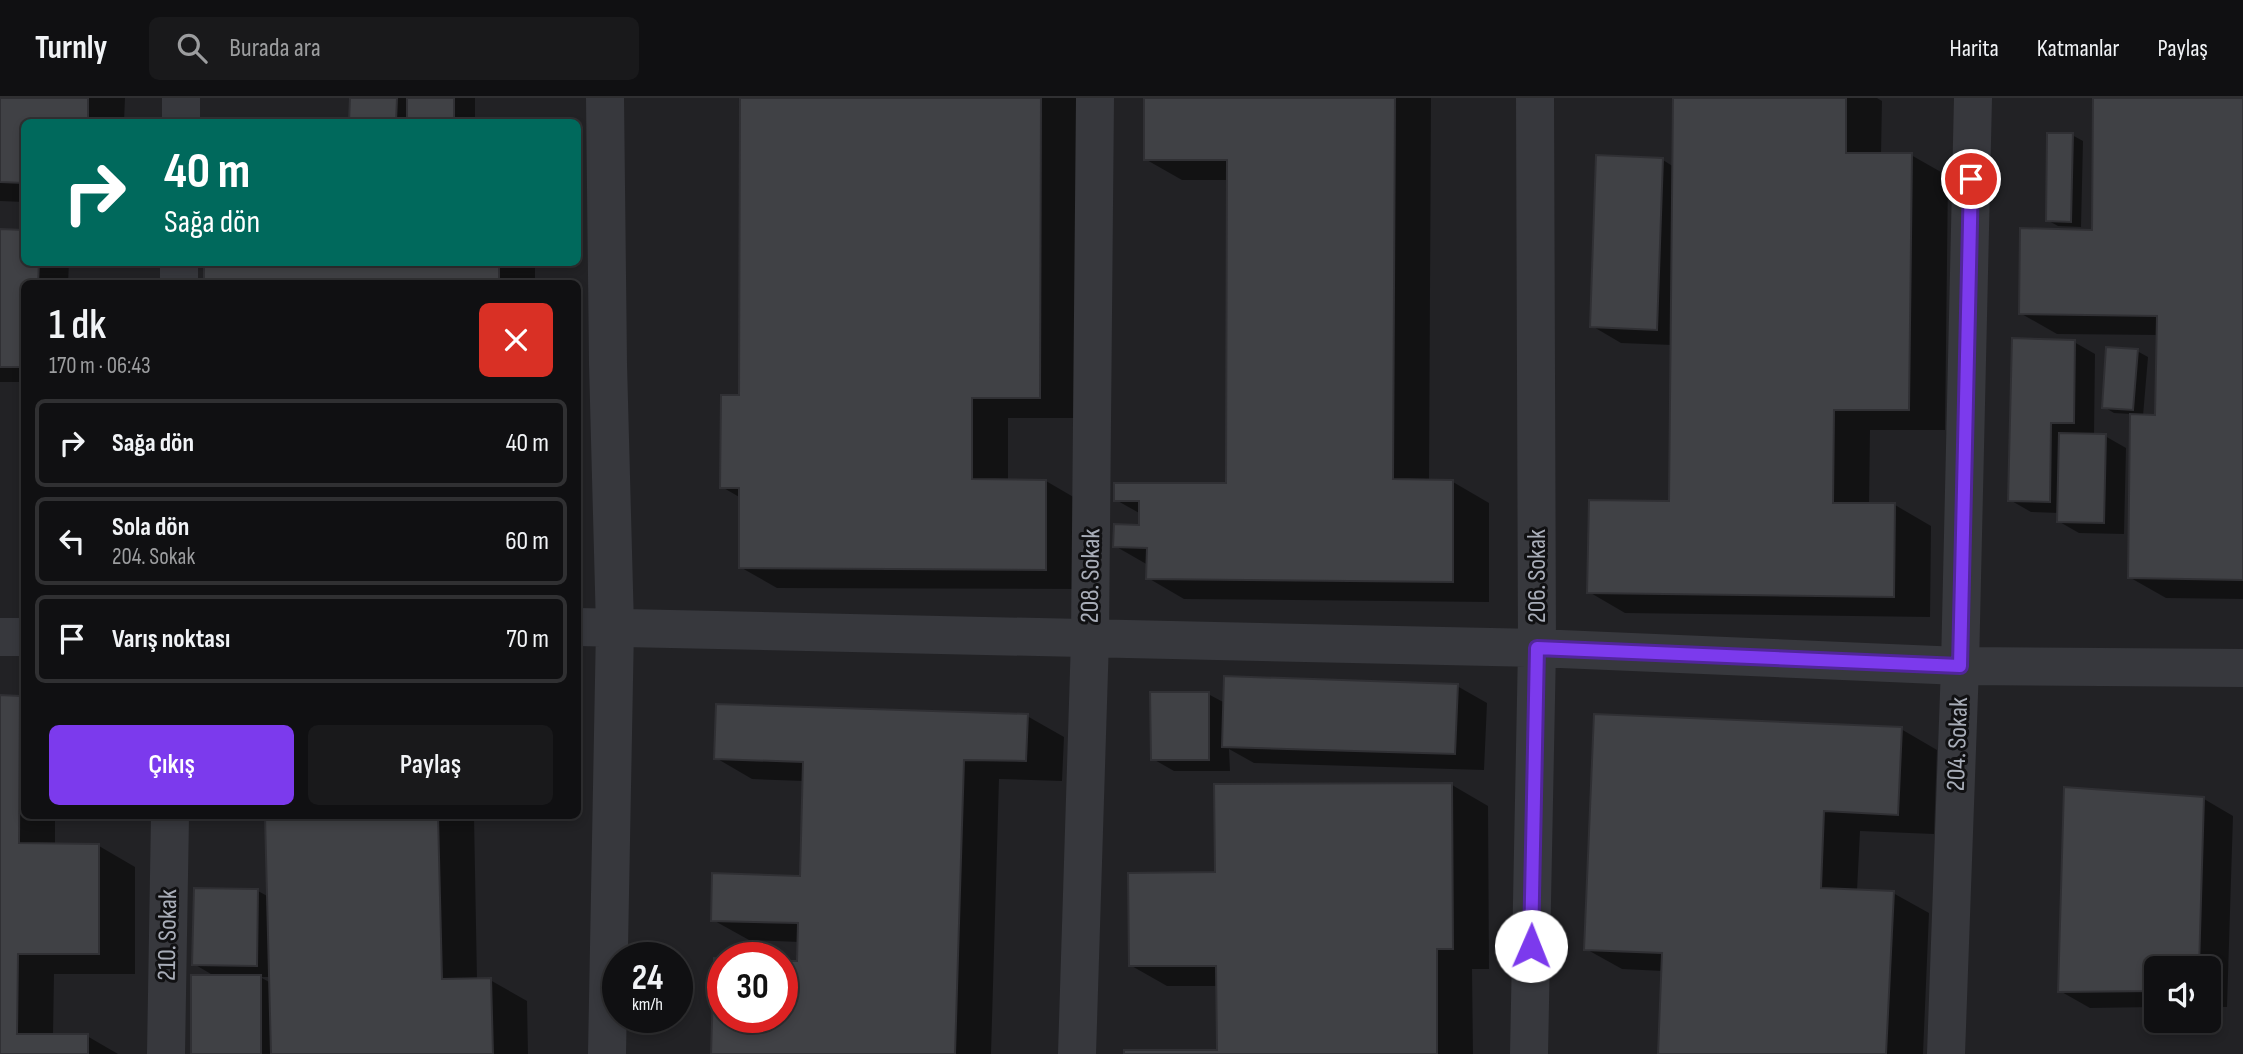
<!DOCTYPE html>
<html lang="tr">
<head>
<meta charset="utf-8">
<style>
	body { margin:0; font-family:"Sofia Sans Condensed",sans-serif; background:#19191b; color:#f1f3f6; height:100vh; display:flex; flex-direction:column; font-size:26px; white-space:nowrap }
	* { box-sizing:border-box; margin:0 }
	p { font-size:23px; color:#9c9d9f }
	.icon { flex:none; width:38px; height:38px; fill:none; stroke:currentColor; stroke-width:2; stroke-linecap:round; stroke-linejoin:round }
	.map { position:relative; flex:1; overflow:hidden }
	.sheet { position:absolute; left:21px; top:182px; width:560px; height:539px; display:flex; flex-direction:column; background:#101012; border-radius:10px; box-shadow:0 4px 10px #0003,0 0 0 2px #303032 }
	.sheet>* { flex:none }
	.banner { position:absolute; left:21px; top:21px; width:560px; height:147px; border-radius:10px; box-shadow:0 4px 10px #0003,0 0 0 2px #303032; background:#00695c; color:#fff; overflow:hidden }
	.buttons { position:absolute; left:2144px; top:858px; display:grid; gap:14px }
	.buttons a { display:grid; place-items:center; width:77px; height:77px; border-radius:10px; background:#101012; box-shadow:0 4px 10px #0003,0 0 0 2px #303032; font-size:35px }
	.speed { position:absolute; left:602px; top:844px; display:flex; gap:14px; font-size:35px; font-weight:700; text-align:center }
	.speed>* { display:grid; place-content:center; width:91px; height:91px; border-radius:50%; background:#101012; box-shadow:0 4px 10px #0003,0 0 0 2px #303032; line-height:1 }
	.speed small { font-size:18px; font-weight:400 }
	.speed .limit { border:10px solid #d22; background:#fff; color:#111 }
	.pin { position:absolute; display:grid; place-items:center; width:60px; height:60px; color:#fff; margin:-30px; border:4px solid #fff; border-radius:50%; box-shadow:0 2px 7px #0007 }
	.me { position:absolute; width:77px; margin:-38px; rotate:1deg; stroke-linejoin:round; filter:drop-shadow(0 0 5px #0008) }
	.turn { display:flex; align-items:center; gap:24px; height:147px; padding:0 28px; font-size:32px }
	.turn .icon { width:91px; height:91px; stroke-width:2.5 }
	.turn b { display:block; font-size:49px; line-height:60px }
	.round { display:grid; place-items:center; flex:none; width:74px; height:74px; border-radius:10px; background:#19191b }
	.headline { display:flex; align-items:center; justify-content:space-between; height:119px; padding:0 28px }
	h1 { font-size:42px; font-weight:600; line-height:52px }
	.cta { display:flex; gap:14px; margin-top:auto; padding:14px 28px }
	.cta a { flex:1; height:80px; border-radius:10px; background:#7c3aed; color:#fff; font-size:28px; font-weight:600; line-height:80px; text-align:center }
	.cta a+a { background:#19191b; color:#f1f3f6 }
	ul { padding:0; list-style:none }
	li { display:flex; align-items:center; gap:21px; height:88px; margin:0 14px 10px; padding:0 14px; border:4px solid #303032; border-radius:10px }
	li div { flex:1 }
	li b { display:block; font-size:26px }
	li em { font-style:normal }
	header { display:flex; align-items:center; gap:42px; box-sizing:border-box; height:98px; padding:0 35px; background:#101012; border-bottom:2px solid #303032 }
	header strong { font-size:33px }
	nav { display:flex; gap:38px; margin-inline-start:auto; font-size:24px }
	.search { width:490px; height:63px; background:#19191b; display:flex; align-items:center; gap:18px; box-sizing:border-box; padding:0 24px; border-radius:10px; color:#9c9d9f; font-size:26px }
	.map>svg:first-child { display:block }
</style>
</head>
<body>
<header>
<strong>Turnly</strong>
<div class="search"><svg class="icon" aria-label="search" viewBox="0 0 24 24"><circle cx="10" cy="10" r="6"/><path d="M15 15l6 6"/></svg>Burada ara</div>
<nav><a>Harita</a><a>Katmanlar</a><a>Paylaş</a></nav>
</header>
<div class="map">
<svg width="2243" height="956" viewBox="0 0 2243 956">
	<rect width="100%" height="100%" fill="#161618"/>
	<path fill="#222225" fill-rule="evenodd" d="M 0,0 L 2243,0 L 2243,956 L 0,956 ZM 24,24 L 578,24 L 578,164 L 24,164 ZM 24,186 L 578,186 L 578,718 L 24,718 ZM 618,859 L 677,859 L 677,919 L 618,919 ZM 723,859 L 782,859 L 782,919 L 723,919 ZM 2156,870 L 2208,870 L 2208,922 L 2156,922 Z"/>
	<path fill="#0007" fill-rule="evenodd" d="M 0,0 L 125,0 L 124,24 L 24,24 L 24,104 L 0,103 Z
		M 352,0 L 475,0 L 475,24 L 351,24 Z
		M 742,0 L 1077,0 L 1076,320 L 1008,320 L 1008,383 L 1046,383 L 1082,404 L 1082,491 L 777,490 L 740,469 L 741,400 L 722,389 L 741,299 Z
		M 1146,0 L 1431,0 L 1429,383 L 1453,384 L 1489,405 L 1489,504 L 1184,501 L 1148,480 L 1148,467 L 1115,448 L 1141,428 L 1141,416 L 1116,402 L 1228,387 L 1229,82 L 1182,82 L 1145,61 Z
		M 1675,0 L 1877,0 L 1882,3 L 1881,57 L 1911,57 L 1948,78 L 1945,332 L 1870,332 L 1869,407 L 1895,407 L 1931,428 L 1930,519 L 1625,515 L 1589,494 L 1671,405 L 1672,247 L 1621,245 L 1592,228 L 1663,62 L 1674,69 Z
		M 2095,0 L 2243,0 L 2243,501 L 2166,500 L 2129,479 L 2131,316 L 2114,315 L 2104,309 L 2137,253 L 2148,259 L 2143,318 L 2157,319 L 2159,237 L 2057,236 L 2020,215 L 2093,133 Z
		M 2072,37 L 2083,43 L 2081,129 L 2058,128 L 2047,122 Z
		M 0,133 L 24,134 L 24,164 L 69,164 L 68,186 L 24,186 L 24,284 L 0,284 Z
		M 206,164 L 535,164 L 535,186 L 205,186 Z
		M 2074,244 L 2095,256 L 2094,337 L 2105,338 L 2126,350 L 2124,436 L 2079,435 L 2058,423 L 2059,415 L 2031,414 L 2010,402 Z
		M 578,281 L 583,284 L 583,310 L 578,310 Z
		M 1457,588 L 1487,605 L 1484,672 L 1254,665 L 1229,651 L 1230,673 L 1174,673 L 1153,661 L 1208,596 L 1225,605 Z
		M 0,599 L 20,599 L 24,602 L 24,718 L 55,718 L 55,747 L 99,748 L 135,769 L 135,876 L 54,876 L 53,938 L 87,938 L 118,956 L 0,956 Z
		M 1027,618 L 1064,639 L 1062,683 L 999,681 L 991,956 L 713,956 L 723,919 L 782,919 L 799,865 L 800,844 L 749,842 L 713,822 L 802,780 L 804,683 L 752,681 L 716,660 Z
		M 1901,631 L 1937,652 L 1934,736 L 1860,733 L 1857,793 L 1893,795 L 1929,815 L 1923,956 L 1660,956 L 1663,873 L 1622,871 L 1586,851 Z
		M 1452,687 L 1488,708 L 1489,871 L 1472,871 L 1473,956 L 1125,956 L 1218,953 L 1218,888 L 1167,888 L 1130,867 L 1217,776 Z
		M 2204,701 L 2233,718 L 2227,909 L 2208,909 L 2208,870 L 2156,870 L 2156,909 L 2090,910 L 2060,893 Z
		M 267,718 L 474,718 L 477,882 L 490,882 L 527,903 L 528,956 L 193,956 L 216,879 L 194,866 L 258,793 L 269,799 ZM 260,879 L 271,879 L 271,885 Z"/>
	<path fill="#404145" stroke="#303034" stroke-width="2" d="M 0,0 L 88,0 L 88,24 L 24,24 L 24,85 L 0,84 Z
		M 350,0 L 397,0 L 396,24 L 349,24 Z
		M 407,0 L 454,0 L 454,24 L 407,24 Z
		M 740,0 L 1041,0 L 1040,300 L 972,300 L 972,381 L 1046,382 L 1046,472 L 739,470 L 739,390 L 720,390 L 721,297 L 739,297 Z
		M 1144,0 L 1395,0 L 1393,381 L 1453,382 L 1453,484 L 1146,481 L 1147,450 L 1113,449 L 1114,426 L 1139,427 L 1139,403 L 1114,403 L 1114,385 L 1226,385 L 1227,62 L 1144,62 Z
		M 1673,0 L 1846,0 L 1846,55 L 1912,55 L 1909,312 L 1834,312 L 1833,405 L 1895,405 L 1894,499 L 1587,495 L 1589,402 L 1669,403 Z
		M 2093,0 L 2243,0 L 2243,482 L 2128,480 L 2130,316 L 2155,317 L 2157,218 L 2019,216 L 2020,130 L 2092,132 Z
		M 2047,35 L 2073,35 L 2071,124 L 2046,123 Z
		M 1596,57 L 1663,60 L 1657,232 L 1590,229 Z
		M 0,131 L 24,132 L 24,164 L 39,164 L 38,186 L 24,186 L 24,269 L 0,269 Z
		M 204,164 L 499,164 L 499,186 L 204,186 Z
		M 2012,240 L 2075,242 L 2074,325 L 2051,325 L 2050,404 L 2008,403 Z
		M 2106,249 L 2138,251 L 2133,312 L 2102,310 Z
		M 2059,335 L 2106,336 L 2104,425 L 2057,424 Z
		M 1224,578 L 1458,586 L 1455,656 L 1222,649 Z
		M 1150,594 L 1209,594 L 1209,662 L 1151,662 Z
		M 0,597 L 20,598 L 19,745 L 99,746 L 99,856 L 18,856 L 17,936 L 88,936 L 88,956 L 0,956 Z
		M 716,606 L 1028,616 L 1026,663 L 964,662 L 955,956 L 711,956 L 714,860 L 723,861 L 723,919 L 782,919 L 782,863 L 797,863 L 798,825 L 711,823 L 712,775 L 800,778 L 803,664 L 714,661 Z
		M 1594,616 L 1902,629 L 1898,717 L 1824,713 L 1821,790 L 1894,793 L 1886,956 L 1658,956 L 1662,855 L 1584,852 Z
		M 1452,685 L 1453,851 L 1437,851 L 1437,956 L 1124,956 L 1124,952 L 1217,952 L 1216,868 L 1129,868 L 1128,775 L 1215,774 L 1214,686 Z
		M 2064,689 L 2204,699 L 2199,870 L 2156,870 L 2156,893 L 2058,894 Z
		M 265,718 L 438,718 L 442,881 L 491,880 L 493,956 L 271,956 Z
		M 194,790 L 258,791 L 257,868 L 192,867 Z
		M 191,877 L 261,877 L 261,956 L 191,956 Z"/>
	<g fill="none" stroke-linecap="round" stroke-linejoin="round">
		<path stroke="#37383d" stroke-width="38" d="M 605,0 L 608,266 L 615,529 L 607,956
			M 181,24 L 181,0
			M 179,186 L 179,164
			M 578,529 L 1537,550 L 1960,568 L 2243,570
			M 0,539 L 24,539
			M 166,956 L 170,718
			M 1077,956 L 1090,541 L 1095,0
			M 1529,956 L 1537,550 L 1535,0
			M 1946,956 L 1960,568 L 1973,0"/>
	</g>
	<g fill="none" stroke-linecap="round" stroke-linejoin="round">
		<defs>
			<path id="route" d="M 1531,848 L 1537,550 L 1960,568 L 1971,81"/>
		</defs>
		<use href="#route" stroke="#51269a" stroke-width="18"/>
		<use href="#route" stroke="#7c3aed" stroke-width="12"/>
	</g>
	<g text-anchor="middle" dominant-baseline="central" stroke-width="6" stroke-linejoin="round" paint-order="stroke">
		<g font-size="26" fill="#a8adb8" stroke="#111113">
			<text transform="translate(1091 478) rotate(-89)">208. Sokak</text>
			<text transform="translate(1537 478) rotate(-90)">206. Sokak</text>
			<text transform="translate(1958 646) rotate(-88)">204. Sokak</text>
			<text transform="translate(168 837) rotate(-89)">210. Sokak</text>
		</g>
	</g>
</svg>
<div class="buttons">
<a><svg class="icon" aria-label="sound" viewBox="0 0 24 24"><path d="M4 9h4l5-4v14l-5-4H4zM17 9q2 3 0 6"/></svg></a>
</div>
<div class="speed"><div>24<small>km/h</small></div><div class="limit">30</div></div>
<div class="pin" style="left:1971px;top:81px;background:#d93025"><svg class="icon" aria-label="arrive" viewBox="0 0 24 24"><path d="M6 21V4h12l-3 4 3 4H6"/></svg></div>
<svg class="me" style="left:1531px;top:848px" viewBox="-20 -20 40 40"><circle r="19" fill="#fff"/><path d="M0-13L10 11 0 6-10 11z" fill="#7c3aed"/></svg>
<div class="banner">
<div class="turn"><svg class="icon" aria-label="right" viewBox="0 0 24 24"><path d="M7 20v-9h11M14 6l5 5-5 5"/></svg><div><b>40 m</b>Sağa dön</div></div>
</div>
<section class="sheet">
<div class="headline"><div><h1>1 dk</h1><p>170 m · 06:43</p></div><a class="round" style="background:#d93025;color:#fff"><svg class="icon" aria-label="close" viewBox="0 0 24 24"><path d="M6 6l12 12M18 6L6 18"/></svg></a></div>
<ul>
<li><svg class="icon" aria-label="right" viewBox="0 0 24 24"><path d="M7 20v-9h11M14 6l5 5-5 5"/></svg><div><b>Sağa dön</b></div><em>40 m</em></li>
<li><svg class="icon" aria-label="left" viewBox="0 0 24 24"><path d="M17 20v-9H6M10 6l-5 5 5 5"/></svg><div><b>Sola dön</b><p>204. Sokak</p></div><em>60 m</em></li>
<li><svg class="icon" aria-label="arrive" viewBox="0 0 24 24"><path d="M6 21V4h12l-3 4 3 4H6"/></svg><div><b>Varış noktası</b></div><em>70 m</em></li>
</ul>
<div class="cta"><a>Çıkış</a><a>Paylaş</a></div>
</section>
</div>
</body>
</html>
